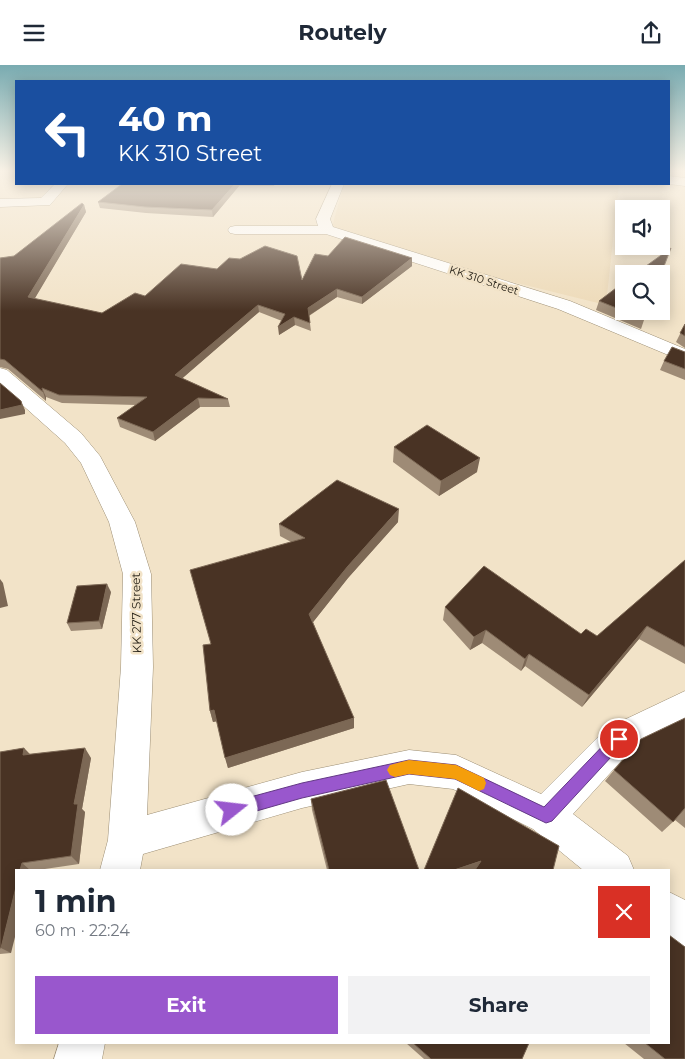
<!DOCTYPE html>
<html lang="en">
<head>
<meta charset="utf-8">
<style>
	body { margin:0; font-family:Montserrat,sans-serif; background:#f2f2f3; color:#1f2937; height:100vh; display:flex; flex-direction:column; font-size:19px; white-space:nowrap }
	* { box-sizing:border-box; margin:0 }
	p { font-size:16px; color:#747a83 }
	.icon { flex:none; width:28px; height:28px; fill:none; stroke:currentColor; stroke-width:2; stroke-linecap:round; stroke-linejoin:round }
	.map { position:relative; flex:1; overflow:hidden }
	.side { position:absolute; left:15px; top:804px; width:655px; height:175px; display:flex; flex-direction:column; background:#fff; border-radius:0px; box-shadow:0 2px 12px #0003 }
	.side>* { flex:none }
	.hud { position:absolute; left:15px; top:15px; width:655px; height:105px; border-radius:0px; box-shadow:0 2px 12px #0003; background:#1a4fa0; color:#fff; overflow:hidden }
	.controls { position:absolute; left:615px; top:135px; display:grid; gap:10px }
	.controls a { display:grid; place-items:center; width:55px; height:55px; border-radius:0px; background:#fff; box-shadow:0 2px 12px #0003; font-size:25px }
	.pin { position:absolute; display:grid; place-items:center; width:42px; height:42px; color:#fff; margin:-21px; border:2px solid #fff; border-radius:50%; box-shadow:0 1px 5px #0007 }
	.me { position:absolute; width:55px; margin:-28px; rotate:74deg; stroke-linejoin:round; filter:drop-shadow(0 0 4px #0008) }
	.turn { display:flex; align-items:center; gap:18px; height:105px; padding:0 20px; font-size:22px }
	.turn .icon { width:65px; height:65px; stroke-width:2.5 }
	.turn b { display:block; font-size:35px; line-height:42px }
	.round { display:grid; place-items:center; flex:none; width:52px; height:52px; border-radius:0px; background:#f2f2f3 }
	.head { display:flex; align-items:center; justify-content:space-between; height:85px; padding:0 20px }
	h1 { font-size:30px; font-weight:700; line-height:38px }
	.cta { display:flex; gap:10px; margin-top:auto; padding:10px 20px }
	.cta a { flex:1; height:58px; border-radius:0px; background:#9957cd; color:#fff; font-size:20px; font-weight:700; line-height:58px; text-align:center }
	.cta a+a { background:#f2f2f3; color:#1f2937 }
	header { display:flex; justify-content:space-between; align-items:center; height:65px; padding:0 20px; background:#fff; font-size:22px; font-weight:700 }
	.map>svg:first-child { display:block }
</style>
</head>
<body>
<header><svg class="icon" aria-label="menu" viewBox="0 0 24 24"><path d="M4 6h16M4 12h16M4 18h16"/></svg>Routely<svg class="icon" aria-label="share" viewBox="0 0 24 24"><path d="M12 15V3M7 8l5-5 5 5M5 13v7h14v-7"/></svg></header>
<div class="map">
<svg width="685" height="994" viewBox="0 0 685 994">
	<rect width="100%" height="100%" fill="#f2e3c8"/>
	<path fill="#eddab8" d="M 344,119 L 619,119 L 606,240 L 448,201 L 332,162 Z"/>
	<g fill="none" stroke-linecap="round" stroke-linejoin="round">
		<defs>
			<path id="minor" d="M 669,111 L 685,113 L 685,121 L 669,119 Z
				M 55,119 L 68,119 L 50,140 L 0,142 L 0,134 L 41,133 Z
				M 332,119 L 344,119 L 330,154 L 333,162 L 570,236 L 685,284 L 685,297 L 558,244 L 326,169 L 235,169 L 230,168 L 228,165 L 230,162 L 235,161 L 318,161 L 316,154 Z
				M 0,303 L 7,305 L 81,368 L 100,391 L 135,457 L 151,509 L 153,602 L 147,750 L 302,707 L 409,685 L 456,690 L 541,729 L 607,663 L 685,626 L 685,658 L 631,685 L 573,749 L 628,791 L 634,805 L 583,805 L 533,764 L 453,724 L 409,719 L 302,743 L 143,789 L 140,805 L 100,805 L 108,775 L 121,602 L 123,509 L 109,457 L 81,398 L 65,378 L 0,320 Z
				M 669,827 L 685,835 L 685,882 L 669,875 Z
				M 59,978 L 105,978 L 102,994 L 54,994 Z"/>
		</defs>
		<use href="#minor" stroke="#9c8e74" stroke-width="1"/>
		<use href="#minor" fill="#fff" fill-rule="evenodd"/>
	</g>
	<path fill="#9e8b76" d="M 122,119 L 275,119 L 274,121 L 239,121 L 213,152 L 146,148 L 100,143 L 98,137 Z
		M 84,140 L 86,147 L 34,234 L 102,248 L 145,231 L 217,204 L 302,215 L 328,191 L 412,193 L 412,201 L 362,239 L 337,232 L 309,251 L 311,266 L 295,260 L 279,270 L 282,256 L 259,247 L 182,313 L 228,334 L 230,342 L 200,342 L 155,376 L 120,362 L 117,353 L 136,340 L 62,338 L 46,332 L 46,336 L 8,304 L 0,302 L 0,193 L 14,191 Z
		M 624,217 L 624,246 L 647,246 L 641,264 L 596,245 L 599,236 Z
		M 685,259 L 685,283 L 676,277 Z
		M 685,287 L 685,315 L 660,305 L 664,296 Z
		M 394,382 L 477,407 L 439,431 L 393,397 Z
		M 398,457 L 348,513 L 313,557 L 354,663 L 228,703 L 217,656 L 213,657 L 210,646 L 291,477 L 280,471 L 279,459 Z
		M 685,495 L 685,599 L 639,574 L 582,642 L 525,601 L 521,606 L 482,578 L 470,585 L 443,555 L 445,542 L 581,569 L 597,571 Z
		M 111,527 L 102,564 L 71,566 L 67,558 Z
		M 685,653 L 685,763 L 675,755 L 662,767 L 605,716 L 614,705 Z
		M 24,683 L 30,689 L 91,693 L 82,744 L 85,747 L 79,799 L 38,805 L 16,805 L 11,888 L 0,889 L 0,687 Z
		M 311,734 L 419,805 L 327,805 L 312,745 Z
		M 406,978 L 529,978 L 522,994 L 424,994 Z
		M 624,978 L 669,978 L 685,994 L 644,994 Z"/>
	<path fill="#7c6855" d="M 235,119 L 239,119 L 239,121 L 213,152 L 212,145 Z
		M 84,140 L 86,147 L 31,240 L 28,232 Z
		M 412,193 L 412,201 L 362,239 L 362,232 Z
		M 337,224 L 337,232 L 308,251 L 308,243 Z
		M 258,240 L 259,247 L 177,318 L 175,310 Z
		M 294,252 L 295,260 L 279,270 L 278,262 Z
		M 42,323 L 46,332 L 46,336 L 43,327 Z
		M 198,333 L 200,342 L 155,376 L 153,367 Z
		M 21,336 L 25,345 L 25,349 L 0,354 L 0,345 Z
		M 480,393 L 477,407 L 439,431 L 441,416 Z
		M 399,444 L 398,457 L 348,513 L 310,561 L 309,549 L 348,501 Z
		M 0,514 L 3,518 L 8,541 L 0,543 Z
		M 107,519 L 111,527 L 102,564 L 99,556 Z
		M 647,561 L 639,574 L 582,642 L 589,630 Z
		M 486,565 L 482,578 L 470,585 L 474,572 Z
		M 529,589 L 525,601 L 521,606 L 525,594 Z
		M 214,645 L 218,656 L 213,657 L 210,646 Z
		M 354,653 L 354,663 L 228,703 L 225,693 Z
		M 24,683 L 33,693 L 23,690 Z
		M 85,683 L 91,693 L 82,744 L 85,747 L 79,799 L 71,791 L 74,739 Z
		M 481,796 L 476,805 L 454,805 Z
		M 22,798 L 30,805 L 20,805 Z
		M 16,822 L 16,868 L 11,888 L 1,883 Z"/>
	<path fill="#493324" stroke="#7c6855" d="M 122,119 L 235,119 L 212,145 L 145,142 L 98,137 Z
		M 82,138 L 84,140 L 28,232 L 102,248 L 135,228 L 145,231 L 181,199 L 217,204 L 229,193 L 240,194 L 265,181 L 297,191 L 302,215 L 315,189 L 328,191 L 345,172 L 412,193 L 362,232 L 337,224 L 308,243 L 310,258 L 294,252 L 278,262 L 285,249 L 258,240 L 175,310 L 228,334 L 198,333 L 153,367 L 117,353 L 147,332 L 59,330 L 42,323 L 43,327 L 5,295 L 0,294 L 0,193 L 14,191 Z
		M 671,183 L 661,209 L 635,209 Z
		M 624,217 L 624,246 L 599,236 Z
		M 625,246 L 647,246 L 644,254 Z
		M 685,259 L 685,271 L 680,268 Z
		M 672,282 L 685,287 L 685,304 L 664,296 Z
		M 0,318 L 21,336 L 22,340 L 0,345 Z
		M 427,360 L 480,393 L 441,416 L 394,382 Z
		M 337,415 L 399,444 L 348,501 L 309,549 L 354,653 L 225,693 L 214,645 L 210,646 L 203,580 L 211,579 L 190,505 L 305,473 L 279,459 Z
		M 685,495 L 685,582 L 647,561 L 589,630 L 529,589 L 525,594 L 486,565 L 474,572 L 445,542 L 484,501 L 581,569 L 586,564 L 597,571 Z
		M 107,519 L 99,556 L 67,558 L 77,521 Z
		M 685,653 L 685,743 L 673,757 L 614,705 L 641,674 Z
		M 24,683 L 23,690 L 85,683 L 74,739 L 78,739 L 71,791 L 22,798 L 20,805 L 16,805 L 16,822 L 1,883 L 0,883 L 0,687 Z
		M 386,715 L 419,805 L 329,805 L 311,734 Z
		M 458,723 L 559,781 L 553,805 L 475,805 L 481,796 L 454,805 L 424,805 Z
		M 669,870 L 685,882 L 685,994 L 665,994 L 645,978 L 669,978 Z
		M 413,978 L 529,978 L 522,994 L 431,994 Z"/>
	<linearGradient id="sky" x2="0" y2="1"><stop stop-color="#79abb1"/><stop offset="0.43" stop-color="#f9f2e6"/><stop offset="1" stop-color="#f9f2e6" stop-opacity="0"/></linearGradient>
	<rect width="685" height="246" fill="url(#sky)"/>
	<path fill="#9957cd" stroke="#633985" d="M 619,667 L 624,669 L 626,674 L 624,678 L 552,756 L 546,758 L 455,714 L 409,709 L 302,733 L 232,753 L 226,751 L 224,745 L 226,740 L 232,737 L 302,718 L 409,695 L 456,700 L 544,742 L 614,669 Z"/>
	<path fill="#f59e0b" d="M 409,695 L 456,700 L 484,713 L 486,718 L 484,724 L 479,726 L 455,714 L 409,709 L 395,712 L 390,710 L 387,705 L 390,700 Z"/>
	<g text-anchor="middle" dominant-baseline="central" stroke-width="5" stroke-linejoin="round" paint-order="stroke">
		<g font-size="11" fill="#282319" stroke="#f2e3c8">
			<text transform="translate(484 215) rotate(18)">KK 310 Street</text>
		</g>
		<g font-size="12" fill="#282319" stroke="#f2e3c8">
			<text transform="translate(136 548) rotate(-91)">KK 277 Street</text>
		</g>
	</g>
</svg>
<div class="controls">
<a><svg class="icon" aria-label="sound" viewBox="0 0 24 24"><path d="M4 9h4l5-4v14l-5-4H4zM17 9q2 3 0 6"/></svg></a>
<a><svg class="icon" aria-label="search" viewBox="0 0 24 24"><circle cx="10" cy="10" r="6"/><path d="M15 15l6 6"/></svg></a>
</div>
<div class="pin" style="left:619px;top:674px;background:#d93025"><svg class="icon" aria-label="arrive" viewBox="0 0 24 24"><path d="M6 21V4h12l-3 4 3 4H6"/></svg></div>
<svg class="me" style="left:232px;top:745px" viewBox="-20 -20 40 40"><circle r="19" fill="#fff"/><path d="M0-13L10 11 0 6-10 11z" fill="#9957cd"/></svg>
<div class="hud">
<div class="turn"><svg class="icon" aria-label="left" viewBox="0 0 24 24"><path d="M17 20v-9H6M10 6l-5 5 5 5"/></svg><div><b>40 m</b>KK 310 Street</div></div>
</div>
<section class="side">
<div class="head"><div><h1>1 min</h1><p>60 m · 22:24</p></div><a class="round" style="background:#d93025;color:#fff"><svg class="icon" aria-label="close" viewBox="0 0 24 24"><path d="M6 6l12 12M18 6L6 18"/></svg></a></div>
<div class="cta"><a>Exit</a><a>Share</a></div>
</section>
</div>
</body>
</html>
